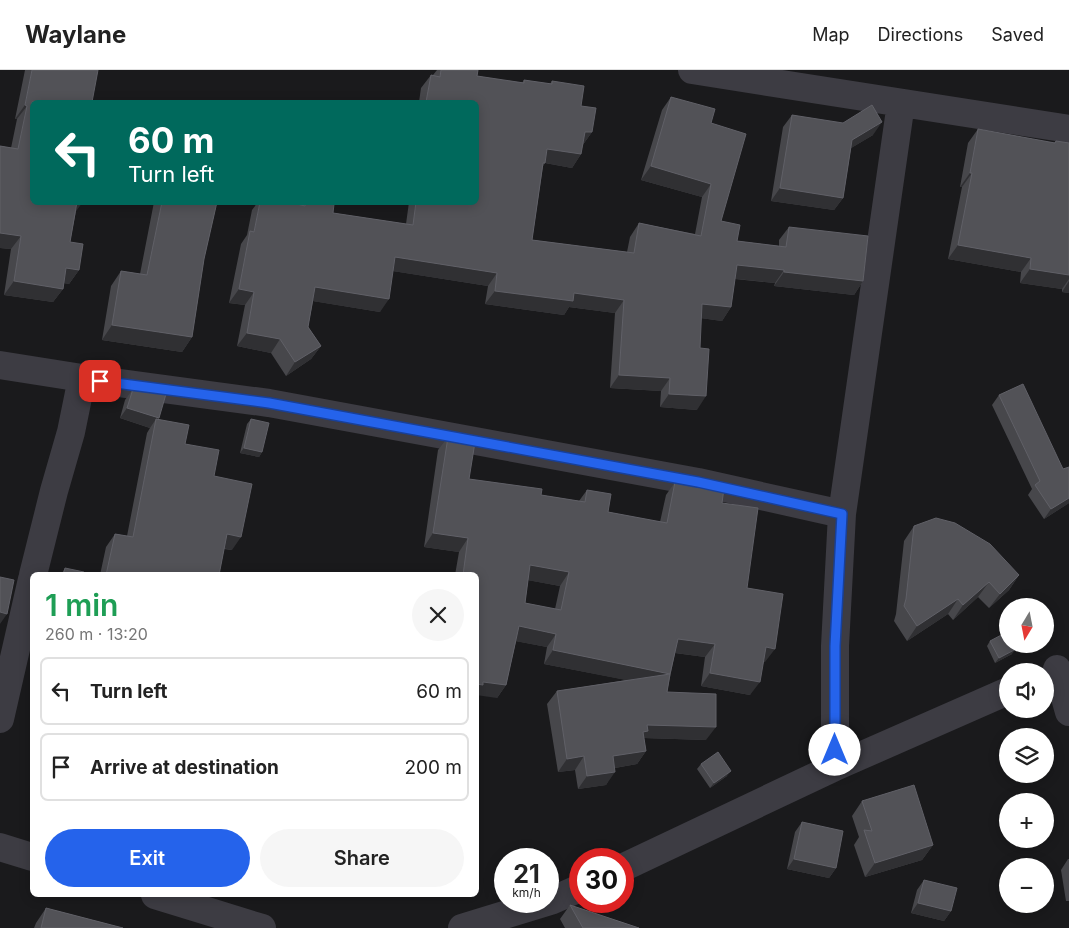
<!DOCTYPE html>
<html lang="en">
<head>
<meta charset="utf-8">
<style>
	body { margin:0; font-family:Inter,sans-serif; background:#f6f6f6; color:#222; height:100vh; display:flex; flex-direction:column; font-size:19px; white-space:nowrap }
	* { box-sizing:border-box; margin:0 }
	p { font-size:16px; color:#767676 }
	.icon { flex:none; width:28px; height:28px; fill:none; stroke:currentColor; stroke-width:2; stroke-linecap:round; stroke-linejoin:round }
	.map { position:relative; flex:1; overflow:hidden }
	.sheet { position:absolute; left:30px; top:502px; width:449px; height:325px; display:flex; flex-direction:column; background:#fff; border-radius:8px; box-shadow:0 2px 12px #0003 }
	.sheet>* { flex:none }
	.guide { position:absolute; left:30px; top:30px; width:449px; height:105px; border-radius:8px; box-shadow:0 2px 12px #0003; background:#00695c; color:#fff; overflow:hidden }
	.needle { width:32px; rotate:190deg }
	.controls { position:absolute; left:999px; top:528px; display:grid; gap:10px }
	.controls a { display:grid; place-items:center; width:55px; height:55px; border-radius:50%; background:#fff; box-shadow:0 2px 12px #0003; font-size:25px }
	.speed { position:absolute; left:494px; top:778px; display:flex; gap:10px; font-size:25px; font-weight:700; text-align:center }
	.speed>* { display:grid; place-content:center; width:65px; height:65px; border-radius:50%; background:#fff; box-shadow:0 2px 12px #0003; line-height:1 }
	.speed small { font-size:12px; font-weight:400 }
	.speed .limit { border:8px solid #d22; background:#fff; color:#111 }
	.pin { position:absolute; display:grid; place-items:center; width:42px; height:42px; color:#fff; margin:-21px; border-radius:10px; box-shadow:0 2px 8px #0006 }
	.me { position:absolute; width:55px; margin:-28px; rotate:0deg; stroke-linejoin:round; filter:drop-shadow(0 0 4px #0008) }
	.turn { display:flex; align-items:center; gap:18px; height:105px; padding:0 15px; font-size:22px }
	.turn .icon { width:65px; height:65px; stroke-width:2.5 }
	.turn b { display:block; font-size:35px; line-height:42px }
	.round { display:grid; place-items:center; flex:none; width:52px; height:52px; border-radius:26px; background:#f6f6f6 }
	.overview { display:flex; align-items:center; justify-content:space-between; height:85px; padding:0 15px }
	h1 { font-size:30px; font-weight:600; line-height:38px; color:#1e9e55 }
	.button { display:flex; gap:10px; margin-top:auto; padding:10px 15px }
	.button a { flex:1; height:58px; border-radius:30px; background:#2563eb; color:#fff; font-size:20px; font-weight:600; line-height:58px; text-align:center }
	.button a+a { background:#f6f6f6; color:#222 }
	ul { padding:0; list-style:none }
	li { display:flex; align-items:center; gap:15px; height:68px; margin:0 10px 8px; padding:0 5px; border:2px solid #e0e0e0; border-radius:8px }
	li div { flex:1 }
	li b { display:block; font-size:19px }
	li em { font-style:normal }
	header { display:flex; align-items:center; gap:30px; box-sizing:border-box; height:70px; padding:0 25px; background:#fff; border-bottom:1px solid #e0e0e0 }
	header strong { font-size:24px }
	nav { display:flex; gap:28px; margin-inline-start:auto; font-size:18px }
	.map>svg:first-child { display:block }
</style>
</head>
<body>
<header>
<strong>Waylane</strong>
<nav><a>Map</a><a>Directions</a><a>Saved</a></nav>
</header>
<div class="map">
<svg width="1069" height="858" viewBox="0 0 1069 858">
	<rect width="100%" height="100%" fill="#1a1a1c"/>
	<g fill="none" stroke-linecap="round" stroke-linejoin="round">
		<path stroke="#3d3c43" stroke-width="28" d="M 692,0 L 1069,59
			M 0,295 L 82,308 L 269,333 L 698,412 L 842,444
			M 33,505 L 54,421 L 71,362 L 82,308
			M 1057,599 L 1069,642
			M 0,649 L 32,509
			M 835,697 L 835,576 L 842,444 L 901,33
			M 0,777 L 32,787
			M 622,798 L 835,697 L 1008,621
			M 155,825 L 262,858
			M 462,858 L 553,830 L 580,818"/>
	</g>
	<path fill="#47474b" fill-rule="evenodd" d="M 25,0 L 98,0 L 32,32 L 76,141 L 70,172 L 79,200 L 69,214 L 64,213 L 63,219 L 53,232 L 4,225 L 11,179 L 0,178 L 0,76 L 11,78 L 17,49 L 15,49 Z
		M 437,0 L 478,0 L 477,6 L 522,13 L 524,10 L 550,14 L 552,11 L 581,36 L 592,62 L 582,76 L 581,84 L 572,98 L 545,93 L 543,96 L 532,170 L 627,182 L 630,167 L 639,153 L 695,164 L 702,127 L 641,110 L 662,40 L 671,27 L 711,53 L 721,151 L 737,171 L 779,176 L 779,170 L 789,157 L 863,211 L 854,225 L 774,216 L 775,213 L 735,209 L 731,237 L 722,251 L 701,248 L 697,340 L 660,337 L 661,321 L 610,318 L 615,243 L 569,237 L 564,245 L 485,234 L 488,216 L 393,201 L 380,242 L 313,231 L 308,257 L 321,276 L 311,289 L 286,306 L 271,283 L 237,276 L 245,235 L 229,233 L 241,174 L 247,165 L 252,140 L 258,132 L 289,132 L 302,135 L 304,132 L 324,132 L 333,143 L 406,154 L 409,132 L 476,132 L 476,32 L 419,32 L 421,18 L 431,5 L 433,5 Z
		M 792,45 L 873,65 L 851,78 L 843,128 L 834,140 L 771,131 L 783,57 Z
		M 978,59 L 1054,73 L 1056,71 L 1069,73 L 1069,223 L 1062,222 L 1062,219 L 1020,213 L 1021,202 L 948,189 L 962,117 L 960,117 L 968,73 Z
		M 154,132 L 217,132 L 204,189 L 192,267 L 182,282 L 102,270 L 111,216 L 121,201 L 140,204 Z
		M 133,319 L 159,348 L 158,350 L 185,374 L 214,406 L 232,480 L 224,479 L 219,505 L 100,505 L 106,477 L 115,464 L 127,466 L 147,363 L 150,358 L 120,348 L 125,330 Z
		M 999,325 L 1069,433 L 1044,449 L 1028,425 L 1032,419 L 992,335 Z
		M 251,349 L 262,382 L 259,387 L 240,383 L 247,354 Z
		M 448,367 L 469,409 L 541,425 L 579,431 L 587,420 L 608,442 L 660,452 L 666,425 L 675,412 L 691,414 L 693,412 L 722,433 L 747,518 L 765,592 L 763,592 L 750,625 L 701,616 L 705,587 L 675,583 L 667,622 L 706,670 L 644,668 L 646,681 L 637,694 L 615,698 L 606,715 L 578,719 L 575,700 L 558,702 L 547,634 L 557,621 L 627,610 L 544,594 L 547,577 L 516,571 L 506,615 L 497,628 L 476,505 L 455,505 L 459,482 L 424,477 L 438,380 ZM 528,510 L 560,516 L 555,539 L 525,533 Z
		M 914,456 L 1019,505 L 1009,520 L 989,538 L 978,527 L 953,550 L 948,544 L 907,571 L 894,551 L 896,544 L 904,471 Z
		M 65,498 L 83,505 L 61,505 Z
		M 990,571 L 1012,584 L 995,593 L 987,576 Z
		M 701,694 L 727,706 L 710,718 L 697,699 Z
		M 862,731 L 933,775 L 922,790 L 865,807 L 854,775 L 859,767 L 852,746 Z
		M 802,752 L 836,798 L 829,808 L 787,799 L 795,762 Z
		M 1068,789 L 1069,789 L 1069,831 L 1066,831 L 1061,800 Z
		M 924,810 L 951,841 L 944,851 L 911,843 L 917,820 Z
		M 570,835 L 639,858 L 565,858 L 560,849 Z
		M 46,838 L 123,858 L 34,858 L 36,853 Z"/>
	<path fill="#303033" d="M 25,35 L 27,36 L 17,49 L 15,49 Z
		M 882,52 L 873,65 L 843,83 L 852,70 Z
		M 585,62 L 592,62 L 582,76 Z
		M 547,79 L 581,84 L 572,98 L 545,93 L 535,106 Z
		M 651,96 L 711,114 L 702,127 L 641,110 Z
		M 970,103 L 972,103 L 962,117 L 960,117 Z
		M 780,118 L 843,128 L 834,140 L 771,131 Z
		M 77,132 L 82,133 L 72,147 Z
		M 0,163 L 21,166 L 11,179 L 0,178 Z
		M 958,175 L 1031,188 L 1021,202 L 948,189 Z
		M 395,187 L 497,203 L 488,216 L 386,200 Z
		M 737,195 L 784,200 L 775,213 L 727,208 Z
		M 66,198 L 79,200 L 69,214 L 56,212 Z
		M 1030,199 L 1069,205 L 1069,209 L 1062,219 L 1020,213 Z
		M 784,202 L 863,211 L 854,225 L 774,216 Z
		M 14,211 L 63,219 L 53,232 L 4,225 Z
		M 1069,211 L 1069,223 L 1062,222 Z
		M 315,217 L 389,229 L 380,242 L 306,230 Z
		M 239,219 L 254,222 L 245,235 L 229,233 Z
		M 495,221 L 574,223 L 624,230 L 615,243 L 569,237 L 564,245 L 485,234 Z
		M 702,234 L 731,237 L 722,251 L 693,247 Z
		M 112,255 L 192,267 L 182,282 L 102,270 Z
		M 247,263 L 280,269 L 271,283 L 237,276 Z
		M 321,276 L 311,289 L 286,306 L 295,292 Z
		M 619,305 L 670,308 L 661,321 L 610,318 Z
		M 669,324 L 706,326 L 697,340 L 660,337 Z
		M 127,338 L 159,348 L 155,354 L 156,349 L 150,358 L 120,348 Z
		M 244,378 L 262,382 L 259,387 L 240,383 Z
		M 1069,428 L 1069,433 L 1044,449 L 1051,439 Z
		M 433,463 L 468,468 L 459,482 L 424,477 Z
		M 227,464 L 241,467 L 232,480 L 218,477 Z
		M 530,495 L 569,502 L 560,516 L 521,509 Z
		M 1019,505 L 1009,520 L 989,538 L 1000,524 Z
		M 989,512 L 978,527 L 953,550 L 963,535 Z
		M 958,529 L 948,544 L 907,571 L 917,556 Z
		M 0,542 L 7,544 L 0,554 Z
		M 519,556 L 556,564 L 547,577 L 509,570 Z
		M 678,569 L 715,574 L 705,587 L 668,582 Z
		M 766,577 L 775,579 L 765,592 L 756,590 Z
		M 1016,579 L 1012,584 L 995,593 L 999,588 Z
		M 553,580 L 670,604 L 661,617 L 544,594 Z
		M 710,603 L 760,612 L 750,625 L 701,616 Z
		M 483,612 L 506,615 L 497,628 L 476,625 L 476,614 Z
		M 647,655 L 716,657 L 706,670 L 643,668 L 634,675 Z
		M 646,681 L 637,694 L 603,700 L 613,686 Z
		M 584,686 L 575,700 L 558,702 L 567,689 Z
		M 731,701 L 727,706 L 710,718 L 714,713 Z
		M 615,702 L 606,715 L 578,719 L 587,706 Z
		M 933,775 L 922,790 L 865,807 L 875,793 Z
		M 794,789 L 836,798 L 829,808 L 787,799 Z
		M 918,833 L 951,841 L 944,851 L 911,843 Z"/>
	<path fill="#525257" stroke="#606067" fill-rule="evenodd" d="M 32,0 L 98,0 L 92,32 L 32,32 L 32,132 L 77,132 L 70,172 L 83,174 L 79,200 L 66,198 L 63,219 L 14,211 L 21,166 L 0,163 L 0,76 L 18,79 L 27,36 L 25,35 Z
		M 441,0 L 478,0 L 477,6 L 524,13 L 524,10 L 552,14 L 552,11 L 584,16 L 581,36 L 596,38 L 592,62 L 585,62 L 581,84 L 547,79 L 545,93 L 543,93 L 532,170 L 634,183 L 639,153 L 701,166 L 711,114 L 651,96 L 671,27 L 715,39 L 711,53 L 746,64 L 721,151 L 740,155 L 737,171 L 786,177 L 789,157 L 868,166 L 863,211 L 784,202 L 784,200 L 737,195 L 731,237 L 702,234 L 700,278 L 709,279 L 706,326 L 669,324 L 670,308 L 619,305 L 624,230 L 574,223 L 573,231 L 495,221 L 497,203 L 395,187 L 389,229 L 315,217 L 308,257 L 321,276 L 295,292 L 280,269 L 247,263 L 254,222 L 239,219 L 250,161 L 254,162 L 260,132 L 289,132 L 305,136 L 306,132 L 324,132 L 334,134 L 333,143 L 413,155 L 416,132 L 476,132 L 476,32 L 426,32 L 431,5 L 440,7 Z
		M 872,35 L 882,52 L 852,70 L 843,128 L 780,118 L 792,45 L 843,53 Z
		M 978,59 L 1055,73 L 1056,71 L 1069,73 L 1069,205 L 1030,199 L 1031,188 L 958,175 L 972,103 L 970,103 Z
		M 162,132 L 217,132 L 204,189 L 192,267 L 112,255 L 121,201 L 147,205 Z
		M 1023,314 L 1063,399 L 1069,397 L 1069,428 L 1051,439 L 1035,415 L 1040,411 L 999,325 Z
		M 133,319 L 166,324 L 159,348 L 127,338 Z
		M 156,349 L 189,355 L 185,374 L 219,380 L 214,406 L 252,414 L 241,467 L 227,464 L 219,505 L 106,505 L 115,464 L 133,467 Z
		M 251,349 L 269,353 L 262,382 L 244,378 Z
		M 448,367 L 475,372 L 469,409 L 542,419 L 541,425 L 585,432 L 587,420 L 611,424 L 608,442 L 667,453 L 675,412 L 692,415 L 693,412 L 724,418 L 722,433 L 758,438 L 747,518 L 783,524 L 775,579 L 766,577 L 760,612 L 710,603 L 715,574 L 678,569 L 670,604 L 553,580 L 556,564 L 519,556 L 506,615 L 483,612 L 483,615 L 476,614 L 476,505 L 463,505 L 468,468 L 433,463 ZM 530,495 L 569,502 L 561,540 L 525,533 Z
		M 936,448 L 955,453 L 990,474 L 1019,505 L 1000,524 L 989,512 L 963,535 L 958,529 L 917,556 L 904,536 L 906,529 L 914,456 Z
		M 65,498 L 84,502 L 83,505 L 63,505 Z
		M 0,507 L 14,510 L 7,544 L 0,542 Z
		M 1007,562 L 1008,574 L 1013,574 L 1016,579 L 999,588 L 990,571 Z
		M 670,604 L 667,622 L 716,624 L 716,657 L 647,655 L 648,661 L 643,662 L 646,681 L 613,686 L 615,702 L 587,706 L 584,686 L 567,689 L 557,621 Z
		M 718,682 L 731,701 L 714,713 L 701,694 Z
		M 914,715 L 933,775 L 875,793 L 864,760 L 872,761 L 862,731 Z
		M 802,752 L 843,761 L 836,798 L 794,789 Z
		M 924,810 L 957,818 L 951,841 L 918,833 Z
		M 570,835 L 639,858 L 583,858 Z
		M 46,838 L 123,858 L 41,858 Z"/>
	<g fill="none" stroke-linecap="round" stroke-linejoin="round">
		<defs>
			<path id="route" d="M 100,311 L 269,333 L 698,412 L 842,444 L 835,576 L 835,680"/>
		</defs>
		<use href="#route" stroke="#184099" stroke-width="12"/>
		<use href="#route" stroke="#2563eb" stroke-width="9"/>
	</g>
</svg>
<div class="controls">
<a><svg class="needle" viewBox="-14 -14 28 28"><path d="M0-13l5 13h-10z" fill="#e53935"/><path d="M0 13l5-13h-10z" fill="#767676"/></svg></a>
<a><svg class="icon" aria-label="sound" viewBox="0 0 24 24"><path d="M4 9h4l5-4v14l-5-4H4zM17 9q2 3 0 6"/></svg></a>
<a><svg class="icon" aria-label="layers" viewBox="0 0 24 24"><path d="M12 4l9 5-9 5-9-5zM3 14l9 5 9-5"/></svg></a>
<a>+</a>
<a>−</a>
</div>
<div class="speed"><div>21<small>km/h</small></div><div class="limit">30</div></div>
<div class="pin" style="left:100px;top:311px;background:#d93025"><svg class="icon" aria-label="arrive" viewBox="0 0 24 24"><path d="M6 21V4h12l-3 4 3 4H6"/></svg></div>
<svg class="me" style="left:835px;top:680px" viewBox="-20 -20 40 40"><circle r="19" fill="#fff"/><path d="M0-13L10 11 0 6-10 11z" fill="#2563eb"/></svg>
<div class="guide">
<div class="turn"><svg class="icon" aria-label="left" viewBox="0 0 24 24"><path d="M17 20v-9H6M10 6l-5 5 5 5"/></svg><div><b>60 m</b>Turn left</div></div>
</div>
<section class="sheet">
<div class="overview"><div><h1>1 min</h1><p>260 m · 13:20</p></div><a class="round"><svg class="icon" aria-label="close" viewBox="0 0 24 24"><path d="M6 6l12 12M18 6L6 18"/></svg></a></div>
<ul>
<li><svg class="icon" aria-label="left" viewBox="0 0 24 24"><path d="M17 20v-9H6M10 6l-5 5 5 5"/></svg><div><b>Turn left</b></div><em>60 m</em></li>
<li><svg class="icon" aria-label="arrive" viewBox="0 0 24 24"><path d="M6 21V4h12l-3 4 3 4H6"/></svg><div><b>Arrive at destination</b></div><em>200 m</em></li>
</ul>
<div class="button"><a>Exit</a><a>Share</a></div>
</section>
</div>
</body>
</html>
